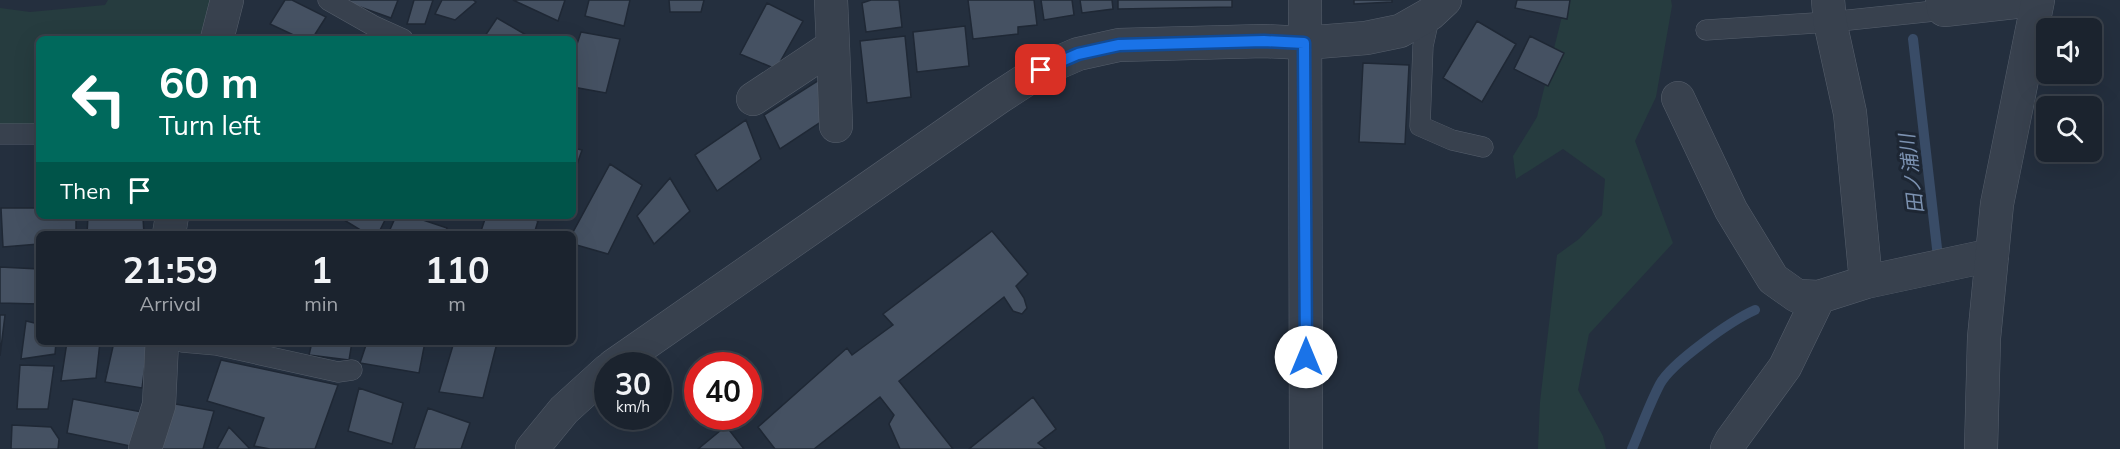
<!DOCTYPE html>
<html lang="en">
<head>
<meta charset="utf-8">
<style>
	body { margin:0; font-family:Mulish,"Noto Sans JP",sans-serif; background:#282f3a; color:#f1f3f6; height:100vh; display:flex; flex-direction:column; font-size:22px; white-space:nowrap }
	* { box-sizing:border-box; margin:0 }
	p { font-size:20px; color:#a0a4aa }
	.icon { flex:none; width:33px; height:33px; fill:none; stroke:currentColor; stroke-width:2; stroke-linecap:round; stroke-linejoin:round }
	.map { position:relative; flex:1; overflow:hidden }
	.sheet { position:absolute; left:36px; top:231px; width:540px; height:114px; display:flex; flex-direction:column; background:#1b232e; border-radius:9px; box-shadow:0 6px 24px #0002,0 0 0 2px #39404a }
	.sheet>* { flex:none }
	.guide { position:absolute; left:36px; top:36px; width:540px; height:183px; border-radius:9px; box-shadow:0 6px 24px #0002,0 0 0 2px #39404a; background:#00695c; color:#fff; overflow:hidden }
	.fabs { position:absolute; left:2036px; top:18px; display:grid; gap:12px }
	.fabs a { display:grid; place-items:center; width:66px; height:66px; border-radius:9px; background:#1b232e; box-shadow:0 6px 24px #0002,0 0 0 2px #39404a; font-size:30px }
	.speed { position:absolute; left:594px; top:352px; display:flex; gap:12px; font-size:30px; font-weight:700; text-align:center }
	.speed>* { display:grid; place-content:center; width:78px; height:78px; border-radius:50%; background:#1b232e; box-shadow:0 6px 24px #0002,0 0 0 2px #39404a; line-height:1 }
	.speed small { font-size:15px; font-weight:400 }
	.speed .limit { border:9px solid #d22; background:#fff; color:#111 }
	.pin { position:absolute; display:grid; place-items:center; width:51px; height:51px; color:#fff; margin:-26px; border-radius:12px; box-shadow:0 3px 9px #0006 }
	.me { position:absolute; width:66px; margin:-33px; rotate:0deg; stroke-linejoin:round; filter:drop-shadow(0 0 4px #0008) }
	.turn { display:flex; align-items:center; gap:21px; height:126px; padding:0 24px; font-size:27px }
	.turn .icon { width:78px; height:78px; stroke-width:2.5 }
	.turn b { display:block; font-size:42px; line-height:51px }
	.then { display:flex; align-items:center; height:57px; padding:0 24px; background:#0003; gap:12px; font-size:22px }
	.eta { display:flex; justify-content:space-evenly; align-items:center; height:102px; text-align:center }
	.eta b { font-size:36px; font-weight:700; line-height:42px }
	.map>svg:first-child { display:block }
</style>
</head>
<body>
<div class="map">
<svg width="2120" height="449" viewBox="0 0 2120 449">
	<rect width="100%" height="100%" fill="#242f3e"/>
	<path fill="#263c3f" d="M 108,0 L 218,0 L 208,39 L 39,39 L 39,127 L 0,127 L 0,8 L 30,12 L 105,5 Z
		M 1566,0 L 1671,0 L 1672,6 L 1656,97 L 1635,141 L 1673,243 L 1589,334 L 1578,390 L 1603,436 L 1606,449 L 1538,449 L 1540,402 L 1557,255 L 1579,239 L 1602,215 L 1605,179 L 1563,149 L 1516,179 L 1513,156 L 1537,117 Z"/>
	<g fill="none" stroke-linecap="round" stroke-linejoin="round">
		<path stroke="#394c67" stroke-width="10" d="M 1913,39 L 1938,257 L 1933,258
			M 1632,449 C 1641,428 1649,405 1660,384 C 1671,363 1732,320 1755,310"/>
	</g>
	<path fill="#455162" stroke="#1f2835" stroke-width="1.5" d="M 285,0 L 292,0 L 326,17 L 312,39 L 302,39 L 270,24 Z
		M 347,0 L 398,0 L 391,18 L 346,2 Z
		M 414,0 L 433,0 L 425,24 L 407,24 Z
		M 442,0 L 473,0 L 476,2 L 455,20 L 435,14 Z
		M 513,0 L 565,0 L 558,21 Z
		M 589,0 L 630,0 L 624,26 L 585,16 Z
		M 669,0 L 704,0 L 701,12 L 670,12 Z
		M 871,0 L 899,0 L 902,27 L 866,32 L 862,3 Z
		M 968,0 L 1034,0 L 1037,25 L 1018,27 L 1018,34 L 973,39 Z
		M 1041,0 L 1072,0 L 1074,15 L 1044,20 Z
		M 1080,0 L 1112,0 L 1113,9 L 1082,13 Z
		M 1118,0 L 1232,0 L 1232,7 L 1118,9 Z
		M 1354,0 L 1392,0 L 1392,2 L 1354,4 Z
		M 1517,0 L 1570,0 L 1567,19 L 1515,8 Z
		M 767,3 L 803,21 L 776,69 L 740,54 Z
		M 497,18 L 533,39 L 483,39 Z
		M 1477,21 L 1516,44 L 1482,102 L 1443,78 Z
		M 965,26 L 969,66 L 917,72 L 913,32 Z
		M 581,32 L 620,39 L 606,93 L 573,87 L 573,56 Z
		M 905,36 L 911,97 L 867,103 L 860,41 Z
		M 1530,36 L 1564,53 L 1548,86 L 1514,69 Z
		M 1363,63 L 1409,65 L 1405,144 L 1359,142 Z
		M 819,80 L 824,120 L 780,149 L 764,115 Z
		M 746,120 L 761,159 L 717,191 L 695,155 Z
		M 573,148 L 582,150 L 573,176 Z
		M 610,164 L 642,185 L 608,254 L 573,244 L 572,234 Z
		M 670,178 L 690,211 L 654,244 L 637,216 Z
		M 1,208 L 39,208 L 39,216 L 76,216 L 76,234 L 39,234 L 39,244 L 3,247 Z
		M 88,216 L 143,218 L 144,234 L 87,234 Z
		M 346,216 L 387,216 L 378,234 L 367,234 L 344,220 Z
		M 396,216 L 411,216 L 447,228 L 445,234 L 388,234 Z
		M 486,216 L 524,216 L 538,221 L 534,234 L 480,234 Z
		M 992,231 L 1028,274 L 1016,286 L 1024,298 L 1027,308 L 1022,314 L 1013,311 L 1004,297 L 899,381 L 953,449 L 900,449 L 889,424 L 894,415 L 880,397 L 814,449 L 775,449 L 758,427 L 847,348 L 852,355 L 893,325 L 883,314 Z
		M 0,267 L 39,269 L 39,304 L 0,303 Z
		M 0,315 L 5,315 L 0,356 Z
		M 26,321 L 39,324 L 39,342 L 56,342 L 55,354 L 21,359 Z
		M 67,342 L 100,342 L 96,378 L 61,381 Z
		M 114,342 L 148,342 L 142,388 L 105,382 Z
		M 312,342 L 352,342 L 349,360 L 309,355 Z
		M 367,342 L 425,342 L 419,373 L 360,363 Z
		M 454,342 L 497,343 L 483,398 L 439,392 Z
		M 221,360 L 338,385 L 315,449 L 270,449 L 254,446 L 264,418 L 207,401 Z
		M 20,365 L 54,366 L 48,409 L 17,409 Z
		M 359,388 L 403,403 L 392,444 L 348,431 Z
		M 1033,397 L 1056,429 L 1038,443 L 1046,449 L 969,449 Z
		M 73,399 L 142,412 L 135,447 L 67,433 Z
		M 170,403 L 214,411 L 203,449 L 157,449 Z
		M 428,408 L 470,423 L 461,449 L 414,449 Z
		M 12,425 L 51,427 L 59,439 L 58,449 L 11,449 Z
		M 726,426 L 744,449 L 698,449 Z
		M 229,427 L 250,449 L 217,449 Z"/>
	<g fill="none" stroke-linecap="round" stroke-linejoin="round">
		<defs>
			<path id="service" d="M 328,0 L 372,25 L 403,39
				M 1430,14 L 1423,46 L 1420,126 L 1452,140 L 1483,147
				M 1706,30 L 1830,22 L 1944,10
				M 0,134 L 39,134
				M 182,342 L 216,345 L 338,372 L 352,370"/>
			<path id="minor" d="M 1828,0 L 1830,22 L 1850,113 L 1866,282
				M 1942,0 L 1944,10 L 2032,0
				M 217,39 L 227,0
				M 833,46 L 836,126
				M 1678,98 L 1731,210 L 1773,279 L 1797,296 L 1819,297 L 1866,282 L 1992,255
				M 753,99 L 833,46 L 831,0
				M 169,234 L 172,216
				M 145,449 L 159,405 L 162,342
				M 1727,449 L 1731,441 L 1785,367 L 1819,297"/>
			<path id="tertiary" d="M 1305,0 L 1306,449
				M 613,366 L 998,98 L 1041,70 L 1078,54 L 1119,45 L 1264,41 L 1304,43 L 1366,38 L 1400,31 L 1430,14 L 1445,0
				M 532,449 L 564,410 L 608,370
				M 1981,449 L 1984,338 L 1997,204 L 2038,0"/>
		</defs>
		<use href="#service" stroke="#565f6c" stroke-width="21"/>
		<use href="#minor" stroke="#565f6c" stroke-width="34"/>
		<use href="#tertiary" stroke="#565f6c" stroke-width="34"/>
		<use href="#service" stroke="#38414e" stroke-width="20"/>
		<use href="#minor" stroke="#38414e" stroke-width="33"/>
		<use href="#tertiary" stroke="#38414e" stroke-width="33"/>
	</g>
	<g fill="none" stroke-linecap="round" stroke-linejoin="round">
		<defs>
			<path id="route" d="M 1041,70 L 1078,54 L 1119,45 L 1264,41 L 1304,43 L 1306,357"/>
		</defs>
		<use href="#route" stroke="#114b97" stroke-width="15"/>
		<use href="#route" stroke="#1a73e8" stroke-width="10"/>
	</g>
	<g text-anchor="middle" dominant-baseline="central" stroke-width="6" stroke-linejoin="round" paint-order="stroke">
		<g font-size="20" font-style="italic" fill="#7c92b1" stroke="#1d2633">
			<text transform="translate(1911 174) rotate(-97)">田ノ浦川</text>
		</g>
	</g>
</svg>
<div class="fabs">
<a><svg class="icon" aria-label="sound" viewBox="0 0 24 24"><path d="M4 9h4l5-4v14l-5-4H4zM17 9q2 3 0 6"/></svg></a>
<a><svg class="icon" aria-label="search" viewBox="0 0 24 24"><circle cx="10" cy="10" r="6"/><path d="M15 15l6 6"/></svg></a>
</div>
<div class="speed"><div>30<small>km/h</small></div><div class="limit">40</div></div>
<div class="pin" style="left:1041px;top:70px;background:#d93025"><svg class="icon" aria-label="arrive" viewBox="0 0 24 24"><path d="M6 21V4h12l-3 4 3 4H6"/></svg></div>
<svg class="me" style="left:1306px;top:357px" viewBox="-20 -20 40 40"><circle r="19" fill="#fff"/><path d="M0-13L10 11 0 6-10 11z" fill="#1a73e8"/></svg>
<div class="guide">
<div class="turn"><svg class="icon" aria-label="left" viewBox="0 0 24 24"><path d="M17 20v-9H6M10 6l-5 5 5 5"/></svg><div><b>60 m</b>Turn left</div></div>
<div class="then">Then<svg class="icon" aria-label="arrive" viewBox="0 0 24 24"><path d="M6 21V4h12l-3 4 3 4H6"/></svg></div>
</div>
<section class="sheet">
<div class="eta">
<div><b>21:59</b><p>Arrival</p></div>
<div><b>1</b><p>min</p></div>
<div><b>110</b><p>m</p></div>
</div>
</section>
</div>
</body>
</html>
